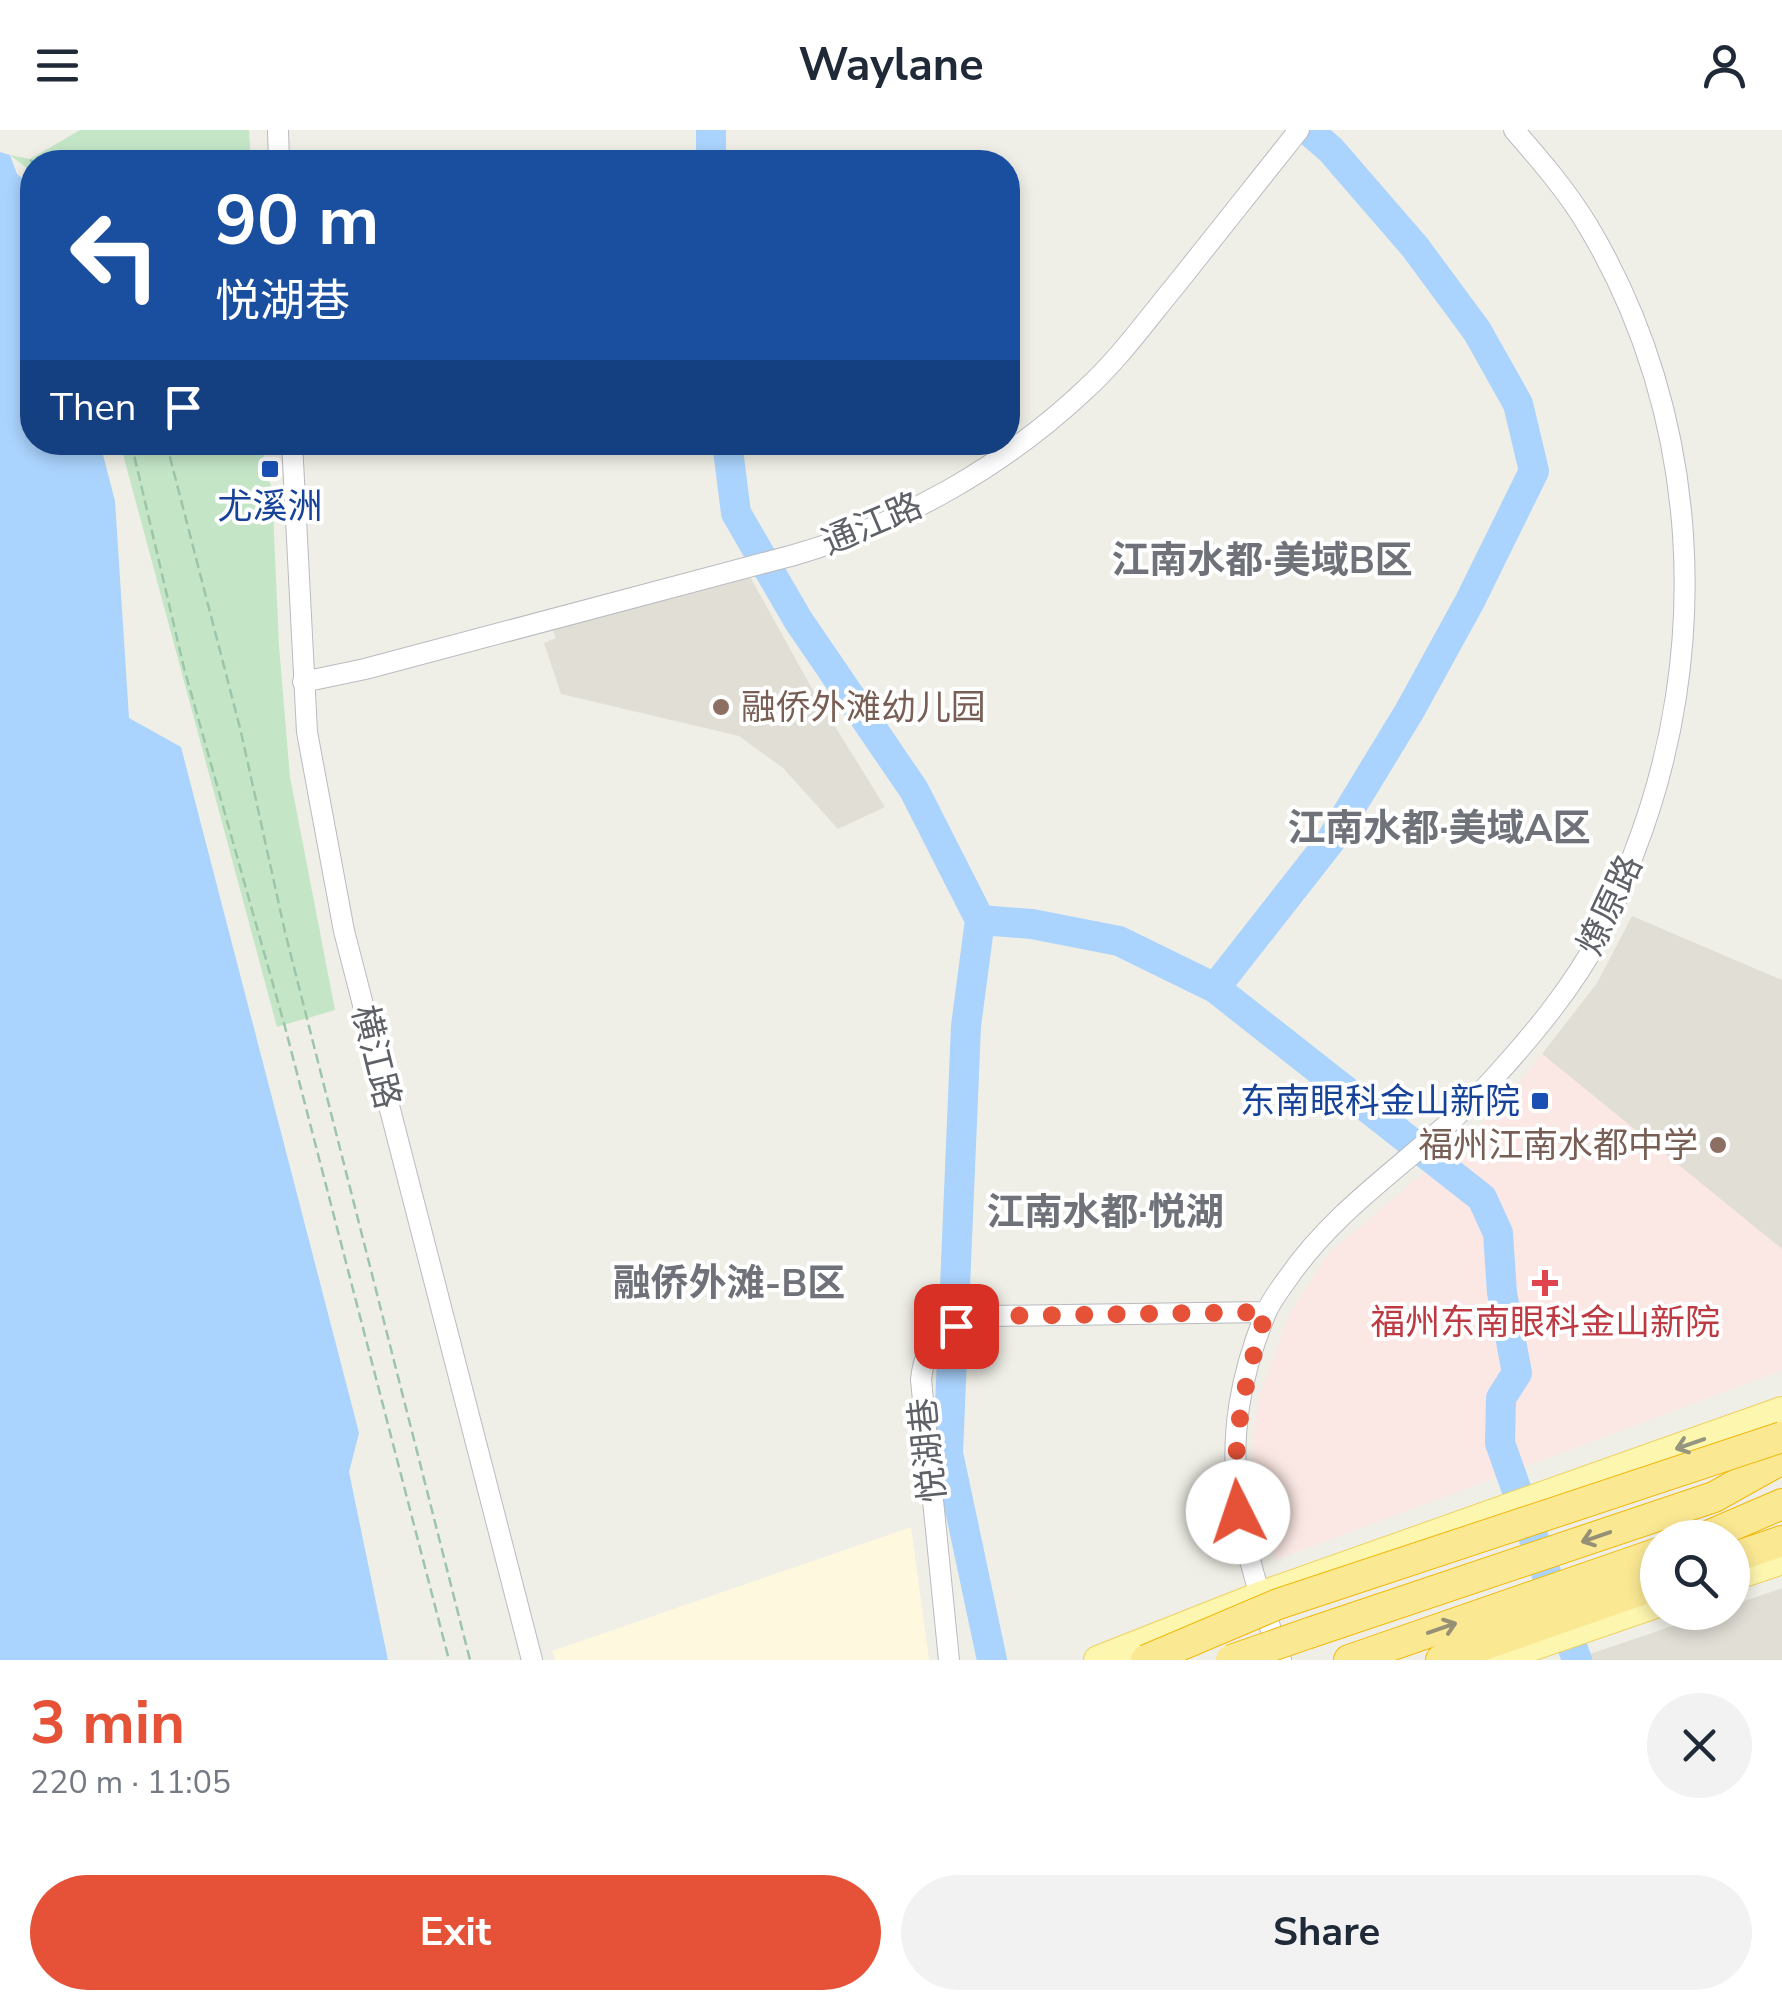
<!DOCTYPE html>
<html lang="en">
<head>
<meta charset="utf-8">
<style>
	body { margin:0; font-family:"Nunito Sans","Noto Sans SC",sans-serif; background:#f2f2f3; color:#1f2937; height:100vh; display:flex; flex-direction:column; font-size:38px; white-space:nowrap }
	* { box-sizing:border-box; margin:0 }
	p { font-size:32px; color:#747a83 }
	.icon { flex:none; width:55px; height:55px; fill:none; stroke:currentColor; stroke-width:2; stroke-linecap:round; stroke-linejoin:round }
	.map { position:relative; height:1530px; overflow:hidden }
	.panel { display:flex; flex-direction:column; background:#fff; flex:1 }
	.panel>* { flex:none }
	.hud { position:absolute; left:20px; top:20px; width:1000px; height:305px; border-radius:40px; box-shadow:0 5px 15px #0003; background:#1a4fa0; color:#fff; overflow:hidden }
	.fabs { position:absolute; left:1640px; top:1390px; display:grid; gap:20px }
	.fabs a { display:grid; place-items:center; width:110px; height:110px; border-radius:50%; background:#fff; box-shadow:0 5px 15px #0003; font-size:50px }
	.pin { position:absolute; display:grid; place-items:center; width:85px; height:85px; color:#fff; margin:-42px; border-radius:20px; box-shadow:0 5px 15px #0006 }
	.me { position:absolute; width:110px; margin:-55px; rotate:356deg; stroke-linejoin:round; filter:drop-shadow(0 0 8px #0008) }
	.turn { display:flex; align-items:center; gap:35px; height:210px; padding:0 30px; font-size:45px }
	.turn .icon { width:130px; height:130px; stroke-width:2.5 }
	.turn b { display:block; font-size:70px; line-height:85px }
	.then { display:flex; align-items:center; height:95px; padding:0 30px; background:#0003; gap:20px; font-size:38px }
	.round { display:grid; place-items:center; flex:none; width:105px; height:105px; border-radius:52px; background:#f2f2f3 }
	.headline { display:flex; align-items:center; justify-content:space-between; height:170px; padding:0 30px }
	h1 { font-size:60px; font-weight:700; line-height:75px; color:#e55237 }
	.primary-button { display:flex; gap:20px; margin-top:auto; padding:20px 30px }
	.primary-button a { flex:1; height:115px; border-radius:60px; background:#e55237; color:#fff; font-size:40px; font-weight:700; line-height:115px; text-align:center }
	.primary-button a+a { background:#f2f2f3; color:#1f2937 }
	header { display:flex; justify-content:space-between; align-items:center; height:130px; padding:0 30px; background:#fff; font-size:45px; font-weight:700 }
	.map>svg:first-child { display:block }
</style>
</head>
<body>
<header><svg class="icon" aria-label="menu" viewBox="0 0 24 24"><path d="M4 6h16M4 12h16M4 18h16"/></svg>Waylane<svg class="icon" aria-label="person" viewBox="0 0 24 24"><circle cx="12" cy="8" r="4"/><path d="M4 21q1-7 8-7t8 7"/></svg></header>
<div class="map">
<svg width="1782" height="1530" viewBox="0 0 1782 1530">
	<rect width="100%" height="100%" fill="#f0efe7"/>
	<path fill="#fdf8de" d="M 911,1397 L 929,1530 L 555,1530 L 552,1521 Z"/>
	<path fill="#e0ded5" d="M 748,443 L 815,564 L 885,677 L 838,699 L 783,638 L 739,606 L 561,564 L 544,513 L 556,508 L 552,498 Z
		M 1632,786 L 1782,850 L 1782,1119 L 1542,924 L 1597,853 Z
		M 1782,1458 L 1782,1530 L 1592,1530 L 1590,1524 L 1711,1483 L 1732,1482 L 1733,1475 Z"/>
	<path fill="#fbe8e4" d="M 1542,924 L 1782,1119 L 1782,1240 L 1275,1430 L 1256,1376 L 1251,1332 L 1258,1269 L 1290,1183 L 1328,1124 L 1494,983 Z"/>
	<path fill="#c4e6c7" d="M 80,0 L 249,0 L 251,32 L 32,32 L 32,42 L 10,25 L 30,29 Z
		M 120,313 L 263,313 L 264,337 L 272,358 L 279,516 L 290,647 L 335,880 L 277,897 Z"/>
	<path fill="#aad3fd" d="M 0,22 L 10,25 L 17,44 L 32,56 L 32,312 L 100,313 L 115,371 L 129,588 L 181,617 L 359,1303 L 349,1342 L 388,1530 L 0,1530 Z"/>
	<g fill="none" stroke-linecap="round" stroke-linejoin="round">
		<path stroke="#aad3fd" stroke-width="30" d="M 711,0 L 711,32
			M 727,312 L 736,383 L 798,490 L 914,660 L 980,790 L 966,896 L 948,1323 L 992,1530
			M 980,790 L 1032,794 L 1119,811 L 1215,858 L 1482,1068 L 1498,1103 L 1502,1163 L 1517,1243 L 1501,1268 L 1500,1313 L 1577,1530
			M 1215,858 L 1331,710 L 1409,582 L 1470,471 L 1534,341 L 1518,274 L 1477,201 L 1415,117 L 1331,20 L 1308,0"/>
		<defs>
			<path id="minor" d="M 278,0 L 279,32
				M 292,312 L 307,602 L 344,801 L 532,1530
				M 303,552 L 365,539 L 794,425 C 902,394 1003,337 1085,260 C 1119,229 1146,191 1175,156 C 1216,104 1258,52 1299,0
				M 949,1530 L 921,1250 C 925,1205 951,1194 992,1186 L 1265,1182
				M 1281,1530 C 1238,1403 1212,1316 1265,1185 C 1270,1172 1280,1159 1288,1148 C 1343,1068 1429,1021 1493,949 C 1533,905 1573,857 1601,804 C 1615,778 1624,750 1634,723 C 1713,521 1701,285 1588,96 C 1567,61 1541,31 1514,0"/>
			<path id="major" d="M 1732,1447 L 1782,1430
				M 1098,1530 L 1260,1466 L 1782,1281
				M 1493,1530 L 1658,1473"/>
			<path id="highway" d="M 1703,1408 L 1782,1374
				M 1732,1428 L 1782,1411
				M 1309,1503 L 1714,1367 L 1782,1329
				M 1349,1530 L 1658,1423
				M 1441,1530 L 1658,1454"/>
		</defs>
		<use href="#minor" stroke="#b9bbc0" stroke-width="22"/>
		<use href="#major" stroke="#eed161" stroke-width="30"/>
		<use href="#highway" stroke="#f1b806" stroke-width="32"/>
		<path stroke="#9cc5ab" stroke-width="2.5" stroke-dasharray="10 5" stroke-linecap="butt" d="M 30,30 L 33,32
			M 131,312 L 184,538 L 285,897 L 449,1530
			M 166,312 L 241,602 L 285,802 L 470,1530"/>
		<use href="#minor" stroke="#fff" stroke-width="20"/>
		<use href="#major" stroke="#fdf6af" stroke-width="28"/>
		<use href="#highway" stroke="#fae893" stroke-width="30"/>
		<defs>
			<path id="highway-bridge" d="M 1146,1530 L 1278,1474 L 1782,1307
				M 1231,1530 L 1309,1503"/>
		</defs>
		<use href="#highway-bridge" stroke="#f1b806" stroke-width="32" stroke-linecap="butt"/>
		<use href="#highway-bridge" stroke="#fae893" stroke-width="30"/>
	</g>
	<defs><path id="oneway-shaft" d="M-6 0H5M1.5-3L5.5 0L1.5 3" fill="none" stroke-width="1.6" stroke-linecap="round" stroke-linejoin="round" transform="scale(2.5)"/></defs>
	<use stroke="#969580" href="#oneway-shaft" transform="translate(1690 1314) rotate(161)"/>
	<g stroke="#959076">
		<use href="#oneway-shaft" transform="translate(1596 1407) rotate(161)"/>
		<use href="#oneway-shaft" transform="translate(1442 1498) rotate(-19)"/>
	</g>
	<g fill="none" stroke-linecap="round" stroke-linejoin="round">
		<path stroke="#e55237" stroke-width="18" stroke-dasharray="0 32.4" d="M 956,1196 L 992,1186 L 1266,1182 C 1244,1256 1231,1305 1238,1382"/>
	</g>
	<g fill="#1a4fb4" stroke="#fff" stroke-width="4">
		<rect x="260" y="329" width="20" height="20" rx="5"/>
		<rect x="1530" y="961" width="20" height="20" rx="5"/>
	</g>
	<g fill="#8d6e63" stroke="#fff" stroke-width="4">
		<circle cx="721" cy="577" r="10"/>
		<circle cx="1718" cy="1015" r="10"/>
	</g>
	<path fill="#e0444e" stroke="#fff" stroke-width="4" d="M1540 1138h10v10h10v10h-10v10h-10v-10h-10v-10h10z"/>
	<g text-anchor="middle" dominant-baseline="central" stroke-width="8" stroke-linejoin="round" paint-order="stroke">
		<g font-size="35" fill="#164399" stroke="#fff">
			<text x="270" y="376">尤溪洲</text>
			<text x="1520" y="971" text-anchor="end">东南眼科金山新院</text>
		</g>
		<g font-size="35" fill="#5e6167" stroke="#fff">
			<text transform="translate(872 394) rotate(-23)">通江路</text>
			<text transform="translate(1610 775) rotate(-65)">燎原路</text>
			<text transform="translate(376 927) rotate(76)">横江路</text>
			<text transform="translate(928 1320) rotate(-96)">悦湖巷</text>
		</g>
		<g font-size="35" fill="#785e54" stroke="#fff" text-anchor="start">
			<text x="741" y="577">融侨外滩幼儿园</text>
			<text x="1698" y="1015" text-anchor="end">福州江南水都中学</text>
		</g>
		<g font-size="35" fill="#be3a42" stroke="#fff">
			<text x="1545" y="1192">福州东南眼科金山新院</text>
		</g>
		<g font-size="38" font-weight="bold" fill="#6f7379" stroke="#fff">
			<text x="1262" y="430">江南水都·美域B区</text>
			<text x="1439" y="698">江南水都·美域A区</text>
			<text x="1105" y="1082">江南水都·悦湖</text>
			<text x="729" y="1153">融侨外滩-B区</text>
		</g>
	</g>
</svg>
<div class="fabs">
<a><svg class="icon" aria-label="search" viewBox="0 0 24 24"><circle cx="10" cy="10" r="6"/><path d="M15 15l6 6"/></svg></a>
</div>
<div class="pin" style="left:956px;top:1196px;background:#d93025"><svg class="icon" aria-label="arrive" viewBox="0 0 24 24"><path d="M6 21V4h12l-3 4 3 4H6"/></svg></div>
<svg class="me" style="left:1238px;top:1382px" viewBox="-20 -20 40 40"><circle r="19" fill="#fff"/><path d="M0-13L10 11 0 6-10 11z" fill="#e55237"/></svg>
<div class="hud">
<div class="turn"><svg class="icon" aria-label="left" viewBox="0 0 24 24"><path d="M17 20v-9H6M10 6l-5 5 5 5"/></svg><div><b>90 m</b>悦湖巷</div></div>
<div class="then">Then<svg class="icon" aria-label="arrive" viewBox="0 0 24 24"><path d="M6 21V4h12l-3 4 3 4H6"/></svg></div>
</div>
</div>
<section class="panel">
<div class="headline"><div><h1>3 min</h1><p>220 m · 11:05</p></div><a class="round"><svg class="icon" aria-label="close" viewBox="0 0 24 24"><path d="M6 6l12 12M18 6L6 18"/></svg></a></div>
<div class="primary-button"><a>Exit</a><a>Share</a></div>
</section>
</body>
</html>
